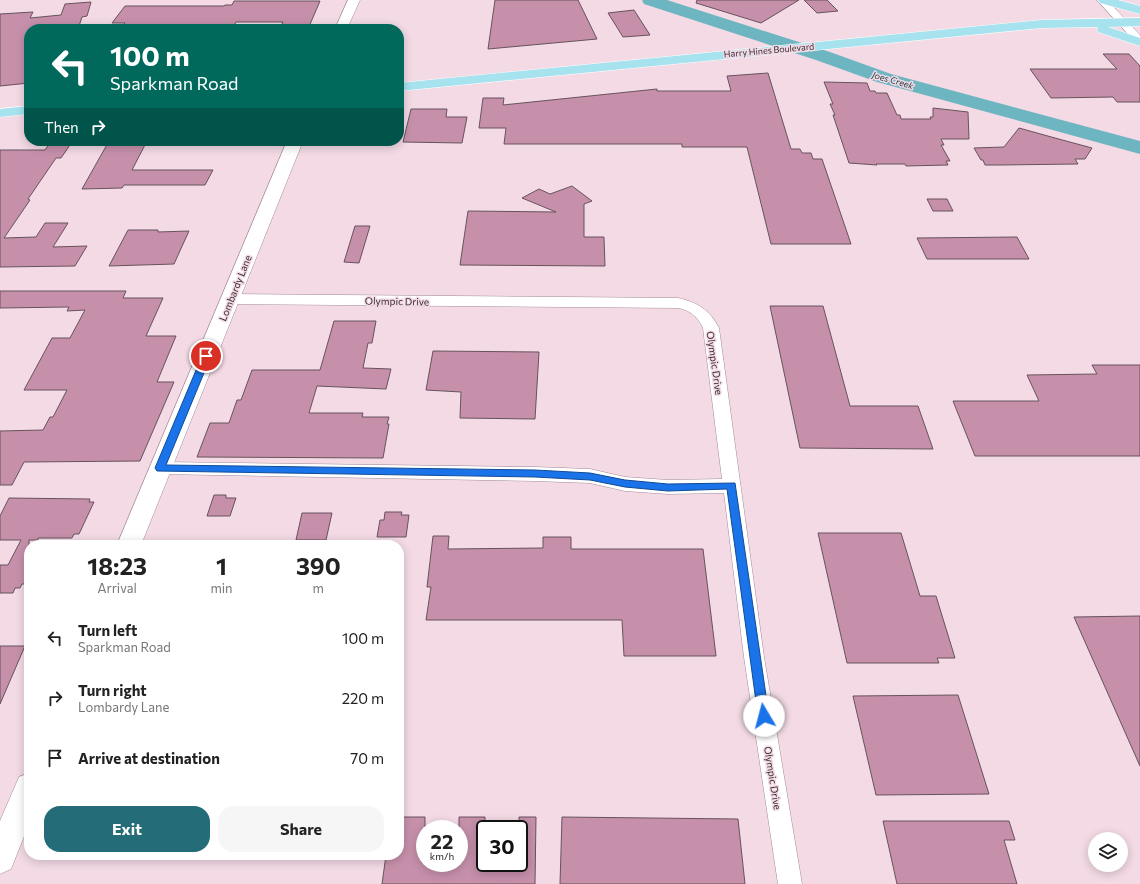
<!DOCTYPE html>
<html lang="en">
<head>
<meta charset="utf-8">
<style>
	body { margin:0; font-family:Commissioner,sans-serif; background:#f6f6f6; color:#222; height:100vh; display:flex; flex-direction:column; font-size:15px; white-space:nowrap }
	* { box-sizing:border-box; margin:0 }
	p { font-size:13px; color:#767676 }
	.icon { flex:none; width:22px; height:22px; fill:none; stroke:currentColor; stroke-width:2; stroke-linecap:round; stroke-linejoin:round }
	.map { position:relative; flex:1; overflow:hidden }
	.side { position:absolute; left:24px; top:540px; width:380px; height:320px; display:flex; flex-direction:column; background:#fff; border-radius:16px; box-shadow:0 2px 10px #0003 }
	.side>* { flex:none }
	.guide { position:absolute; left:24px; top:24px; width:380px; height:122px; border-radius:16px; box-shadow:0 2px 10px #0003; background:#00695c; color:#fff; overflow:hidden }
	.tools { position:absolute; left:1088px; top:832px; display:grid; gap:8px }
	.tools a { display:grid; place-items:center; width:40px; height:40px; border-radius:50%; background:#fff; box-shadow:0 2px 10px #0003; font-size:20px }
	.speed { position:absolute; left:416px; top:820px; display:flex; gap:8px; font-size:20px; font-weight:700; text-align:center }
	.speed>* { display:grid; place-content:center; width:52px; height:52px; border-radius:50%; background:#fff; box-shadow:0 2px 10px #0003; line-height:1 }
	.speed small { font-size:10px; font-weight:400 }
	.speed .limit { border:2px solid #111; border-radius:6px; background:#fff; color:#111 }
	.pin { position:absolute; display:grid; place-items:center; width:34px; height:34px; color:#fff; margin:-17px; border:2px solid #fff; border-radius:50%; box-shadow:0 1px 4px #0007 }
	.me { position:absolute; width:44px; margin:-22px; rotate:352deg; stroke-linejoin:round; filter:drop-shadow(0 0 3px #0008) }
	.turn { display:flex; align-items:center; gap:14px; height:84px; padding:0 20px; font-size:18px }
	.turn .icon { width:52px; height:52px; stroke-width:2.5 }
	.turn b { display:block; font-size:28px; line-height:34px }
	.then { display:flex; align-items:center; height:38px; padding:0 20px; background:#0003; gap:8px; font-size:15px }
	.eta { display:flex; justify-content:space-evenly; align-items:center; height:68px; text-align:center }
	.eta b { font-size:24px; font-weight:700; line-height:28px }
	.primary-button { display:flex; gap:8px; margin-top:auto; padding:8px 20px }
	.primary-button a { flex:1; height:46px; border-radius:16px; background:#246c78; color:#fff; font-size:16px; font-weight:700; line-height:46px; text-align:center }
	.primary-button a+a { background:#f6f6f6; color:#222 }
	ul { padding:0; list-style:none }
	li { display:flex; align-items:center; gap:12px; height:60px; padding:0 20px }
	li div { flex:1 }
	li b { display:block; font-size:15px }
	li em { font-style:normal }
	.map>svg:first-child { display:block }
</style>
</head>
<body>
<div class="map">
<svg width="1140" height="884" viewBox="0 0 1140 884">
	<rect width="100%" height="100%" fill="#f3dae5"/>
	<g fill="none" stroke-linecap="round" stroke-linejoin="round">
		<path fill="#6eb5c2" fill-rule="evenodd" d="M 642,0 L 667,0 L 830,52 L 891,74 L 1140,141 L 1140,154 L 877,82 L 816,60 L 644,4 Z"/>
	</g>
	<path fill="#c690ab" stroke="#67535c" d="M 495,0 L 578,0 L 597,39 L 488,49 Z
		M 697,0 L 799,0 L 761,23 L 696,3 Z
		M 804,0 L 827,0 L 838,11 L 817,13 Z
		M 234,1 L 320,1 L 308,29 L 279,29 L 283,22 L 236,22 L 232,29 L 143,29 L 144,27 L 121,27 L 125,23 L 112,23 L 125,6 L 224,6 L 225,5 L 232,5 Z
		M 91,2 L 87,16 L 82,17 L 78,29 L 29,29 L 29,83 L 0,86 L 0,14 L 33,12 L 30,18 L 61,15 L 65,4 Z
		M 634,10 L 650,35 L 623,37 L 608,13 Z
		M 1103,54 L 1129,54 L 1140,66 L 1140,102 L 1117,102 L 1113,97 L 1051,98 L 1030,69 L 1117,69 Z
		M 768,73 L 791,149 L 800,149 L 802,153 L 811,153 L 813,159 L 822,159 L 851,244 L 771,244 L 747,147 L 682,147 L 682,144 L 504,144 L 506,128 L 479,128 L 483,98 L 504,98 L 503,105 L 657,89 L 657,91 L 731,91 L 727,76 Z
		M 824,82 L 867,83 L 870,91 L 875,91 L 876,93 L 887,93 L 897,115 L 900,115 L 901,119 L 931,119 L 930,117 L 933,117 L 933,108 L 968,112 L 969,139 L 941,139 L 944,145 L 941,145 L 950,161 L 946,161 L 948,165 L 906,166 L 905,164 L 876,164 L 877,165 L 849,163 L 833,115 L 835,115 L 830,104 L 833,104 Z
		M 411,109 L 447,109 L 446,117 L 467,117 L 462,143 L 403,142 Z
		M 1019,128 L 1055,138 L 1092,148 L 1085,159 L 1075,159 L 1078,164 L 1000,165 L 985,165 L 983,160 L 981,160 L 974,148 L 1004,147 Z
		M 109,141 L 147,141 L 132,170 L 213,170 L 205,185 L 124,185 L 122,188 L 82,189 Z
		M 72,142 L 61,158 L 56,158 L 28,199 L 30,200 L 4,238 L 36,237 L 45,223 L 68,223 L 53,247 L 87,246 L 75,266 L 0,267 L 0,150 L 45,150 L 49,144 Z
		M 572,186 L 592,201 L 584,204 L 584,237 L 604,237 L 605,266 L 460,265 L 468,211 L 556,212 L 522,198 L 539,189 L 550,194 Z
		M 927,199 L 947,199 L 953,211 L 933,211 Z
		M 355,226 L 370,226 L 359,263 L 344,262 Z
		M 128,230 L 158,230 L 158,232 L 189,231 L 174,264 L 109,266 Z
		M 1017,237 L 1029,259 L 927,259 L 917,238 Z
		M 0,291 L 126,291 L 123,298 L 163,298 L 146,336 L 176,336 L 157,382 L 174,382 L 140,461 L 24,462 L 12,485 L 0,485 L 0,431 L 43,430 L 50,417 L 53,417 L 67,390 L 24,390 L 52,338 L 70,338 L 85,310 L 67,311 L 69,307 L 0,308 Z
		M 770,306 L 823,306 L 850,406 L 918,406 L 933,449 L 800,448 Z
		M 334,321 L 376,321 L 372,343 L 368,343 L 363,368 L 391,369 L 386,389 L 317,386 L 309,413 L 363,413 L 362,417 L 389,417 L 387,424 L 389,424 L 383,458 L 197,457 L 210,423 L 229,423 L 237,400 L 241,400 L 252,370 L 320,370 Z
		M 433,351 L 539,352 L 535,419 L 460,418 L 461,392 L 426,390 Z
		M 1092,365 L 1140,365 L 1140,456 L 975,456 L 953,401 L 1039,401 L 1027,375 L 1097,374 Z
		M 214,495 L 226,495 L 226,498 L 236,498 L 230,516 L 207,516 Z
		M 9,498 L 90,499 L 89,502 L 94,502 L 79,534 L 74,534 L 72,538 L 38,538 L 38,540 L 29,540 L 29,584 L 22,584 L 20,588 L 15,588 L 13,593 L 0,593 L 0,565 L 8,565 L 21,540 L 0,540 L 0,516 Z
		M 385,512 L 402,512 L 401,515 L 409,515 L 406,537 L 377,537 L 380,520 L 384,520 Z
		M 302,513 L 332,513 L 326,540 L 296,540 Z
		M 818,533 L 901,533 L 920,596 L 936,596 L 955,658 L 937,658 L 939,663 L 847,663 Z
		M 433,536 L 449,536 L 448,549 L 543,548 L 543,537 L 571,537 L 571,549 L 703,549 L 716,656 L 624,656 L 622,620 L 426,620 L 431,587 L 427,587 Z
		M 1140,616 L 1140,766 L 1074,617 Z
		M 0,646 L 25,646 L 0,704 Z
		M 958,695 L 989,794 L 876,795 L 853,696 Z
		M 399,817 L 425,817 L 425,863 L 459,863 L 459,817 L 485,817 L 485,863 L 519,863 L 519,817 L 536,817 L 535,884 L 382,884 L 386,855 L 399,855 Z
		M 562,817 L 738,819 L 745,884 L 560,884 Z
		M 883,821 L 1009,821 L 1015,840 L 1004,840 L 1017,884 L 897,884 Z"/>
	<g fill="none" stroke-linecap="round" stroke-linejoin="round">
		<defs>
			<path id="street" d="M 1097,0 L 1107,0 L 1140,35 L 1140,44 L 1136,43 Z
				M 230,294 L 678,298 C 697,302 710,310 719,328 L 764,657 L 802,884 L 778,884 L 744,657 L 724,493 L 668,494 L 625,491 L 590,483 L 535,481 L 160,474 L 154,473 L 151,468 L 154,463 L 160,462 L 535,467 L 590,469 L 625,477 L 668,480 L 722,479 L 703,328 C 698,317 690,310 678,308 L 230,304 L 225,302 L 223,299 L 225,296 Z"/>
			<path id="secondary" d="M 348,0 L 360,0 L 347,29 L 335,29 Z
				M 287,141 L 303,141 L 141,545 L 117,545 Z
				M 29,773 L 29,824 L 11,869 L 0,874 L 0,821 L 19,777 Z"/>
			<path id="primary" d="M 1098,0 L 1118,0 L 1140,6 L 1140,14 L 1100,3 Z
				M 1140,18 L 1140,26 L 1108,27 L 1140,38 L 1140,46 L 1098,32 L 1097,29 L 1098,27 L 1042,28 L 399,91 L 399,83 L 1042,20 Z
				M 29,106 L 29,114 L 0,117 L 0,109 Z"/>
		</defs>
		<use href="#street" stroke="#a28c96" stroke-width="1"/>
		<use href="#secondary" stroke="#a28c96" stroke-width="1"/>
		<use href="#primary" stroke="#fff" stroke-width="1"/>
		<use href="#street" fill="#fff" fill-rule="evenodd"/>
		<use href="#secondary" fill="#fff" fill-rule="evenodd"/>
		<use href="#primary" fill="#a7e3ee" fill-rule="evenodd"/>
	</g>
	<path fill="#1a73e8" stroke="#114b97" d="M 206,353 L 211,356 L 166,465 L 535,470 L 590,473 L 625,480 L 668,484 L 735,483 L 769,716 L 768,720 L 764,721 L 760,720 L 758,716 L 727,489 L 668,491 L 625,487 L 590,480 L 535,477 L 157,471 L 155,468 L 202,356 Z"/>
	<g text-anchor="middle" dominant-baseline="central" stroke-width="3" stroke-linejoin="round" paint-order="stroke">
		<g font-size="9" fill="#362c31" stroke="#f3dae5">
			<text transform="translate(769 50) rotate(-5)">Harry Hines Boulevard</text>
		</g>
		<g font-size="9" font-style="italic" fill="#16393f" stroke="#f3dae5">
			<text transform="translate(893 80) rotate(16)">Joes Creek</text>
		</g>
		<g font-size="10" fill="#362c31" stroke="#f3dae5">
			<text transform="translate(235 288) rotate(-68)">Lombardy Lane</text>
			<text transform="translate(397 301) rotate(1)">Olympic Drive</text>
			<text transform="translate(715 363) rotate(82)">Olympic Drive</text>
			<text transform="translate(773 778) rotate(81)">Olympic Drive</text>
		</g>
	</g>
</svg>
<div class="tools">
<a><svg class="icon" aria-label="layers" viewBox="0 0 24 24"><path d="M12 4l9 5-9 5-9-5zM3 14l9 5 9-5"/></svg></a>
</div>
<div class="speed"><div>22<small>km/h</small></div><div class="limit">30</div></div>
<div class="pin" style="left:206px;top:356px;background:#d93025"><svg class="icon" aria-label="arrive" viewBox="0 0 24 24"><path d="M6 21V4h12l-3 4 3 4H6"/></svg></div>
<svg class="me" style="left:764px;top:716px" viewBox="-20 -20 40 40"><circle r="19" fill="#fff"/><path d="M0-13L10 11 0 6-10 11z" fill="#1a73e8"/></svg>
<div class="guide">
<div class="turn"><svg class="icon" aria-label="left" viewBox="0 0 24 24"><path d="M17 20v-9H6M10 6l-5 5 5 5"/></svg><div><b>100 m</b>Sparkman Road</div></div>
<div class="then">Then<svg class="icon" aria-label="right" viewBox="0 0 24 24"><path d="M7 20v-9h11M14 6l5 5-5 5"/></svg></div>
</div>
<section class="side">
<div class="eta">
<div><b>18:23</b><p>Arrival</p></div>
<div><b>1</b><p>min</p></div>
<div><b>390</b><p>m</p></div>
</div>
<ul>
<li><svg class="icon" aria-label="left" viewBox="0 0 24 24"><path d="M17 20v-9H6M10 6l-5 5 5 5"/></svg><div><b>Turn left</b><p>Sparkman Road</p></div><em>100 m</em></li>
<li><svg class="icon" aria-label="right" viewBox="0 0 24 24"><path d="M7 20v-9h11M14 6l5 5-5 5"/></svg><div><b>Turn right</b><p>Lombardy Lane</p></div><em>220 m</em></li>
<li><svg class="icon" aria-label="arrive" viewBox="0 0 24 24"><path d="M6 21V4h12l-3 4 3 4H6"/></svg><div><b>Arrive at destination</b></div><em>70 m</em></li>
</ul>
<div class="primary-button"><a>Exit</a><a>Share</a></div>
</section>
</div>
</body>
</html>
